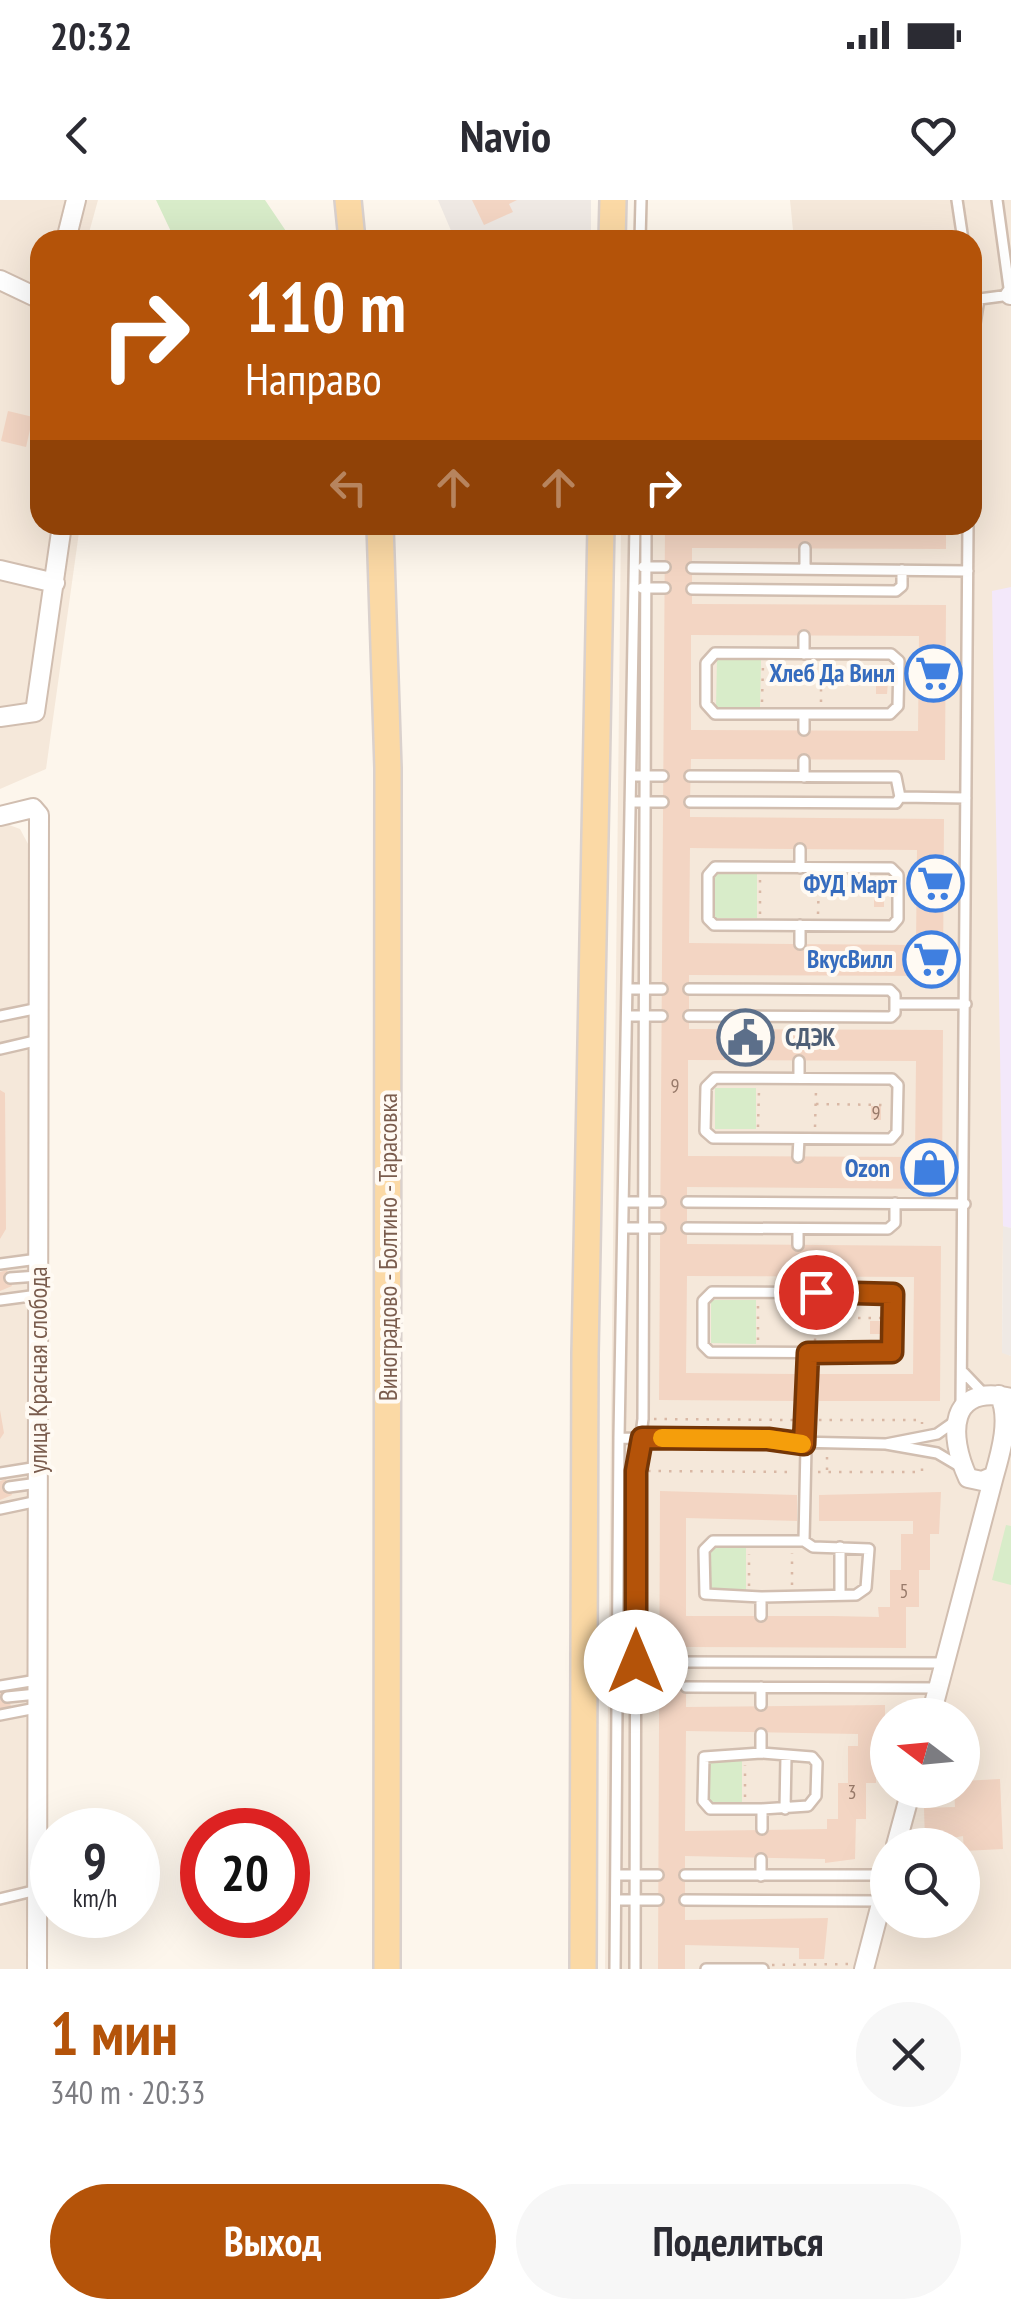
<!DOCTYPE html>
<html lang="ru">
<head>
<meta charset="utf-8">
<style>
	body { margin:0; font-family:"PT Sans Narrow",sans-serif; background:#f7f7f7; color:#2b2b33; height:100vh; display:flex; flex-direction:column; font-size:38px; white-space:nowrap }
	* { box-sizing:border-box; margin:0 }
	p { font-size:32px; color:#7c7c81 }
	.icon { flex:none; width:55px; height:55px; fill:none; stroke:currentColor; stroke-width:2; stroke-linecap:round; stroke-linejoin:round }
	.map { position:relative; height:1769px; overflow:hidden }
	.side { display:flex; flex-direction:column; background:#fff; flex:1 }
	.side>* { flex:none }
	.banner { position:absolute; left:30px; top:30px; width:952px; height:305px; border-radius:30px; box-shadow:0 10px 40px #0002; background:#b45309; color:#fff; overflow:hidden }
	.needle { width:65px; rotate:286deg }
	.controls { position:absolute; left:870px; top:1498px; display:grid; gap:20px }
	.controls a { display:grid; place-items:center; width:110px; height:110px; border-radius:50%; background:#fff; box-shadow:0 10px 40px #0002; font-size:50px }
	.speed { position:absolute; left:30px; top:1608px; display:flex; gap:20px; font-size:50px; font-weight:700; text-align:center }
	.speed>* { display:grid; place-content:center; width:130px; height:130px; border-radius:50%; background:#fff; box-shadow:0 10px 40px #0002; line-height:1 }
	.speed small { font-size:25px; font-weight:400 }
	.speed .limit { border:15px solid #d22; background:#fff; color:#111 }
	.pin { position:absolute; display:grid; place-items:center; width:85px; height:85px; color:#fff; margin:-42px; border:5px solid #fff; border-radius:50%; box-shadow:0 2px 10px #0007 }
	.me { position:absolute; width:110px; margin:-55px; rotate:0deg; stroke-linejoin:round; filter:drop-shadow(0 0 8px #0008) }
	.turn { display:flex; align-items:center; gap:35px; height:210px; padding:0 50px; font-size:45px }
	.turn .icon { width:130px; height:130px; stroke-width:2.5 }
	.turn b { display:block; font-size:70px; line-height:85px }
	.lanes { display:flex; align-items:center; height:95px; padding:0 50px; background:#0003; justify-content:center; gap:50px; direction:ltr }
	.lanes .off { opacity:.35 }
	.round { display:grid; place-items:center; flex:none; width:105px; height:105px; border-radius:52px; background:#f7f7f7 }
	.summary { display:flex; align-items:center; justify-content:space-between; height:170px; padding:0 50px }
	h1 { font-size:60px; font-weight:700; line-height:75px; color:#b45309 }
	.primary-button { display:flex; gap:20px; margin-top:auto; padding:20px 50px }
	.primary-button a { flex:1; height:115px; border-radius:60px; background:#b45309; color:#fff; font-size:40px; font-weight:700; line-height:115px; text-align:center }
	.primary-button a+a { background:#f7f7f7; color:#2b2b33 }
	.status { display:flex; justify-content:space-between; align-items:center; height:70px; padding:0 50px; background:#fff; direction:ltr }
	.status svg { height:28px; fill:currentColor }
	header { display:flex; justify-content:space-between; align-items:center; height:130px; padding:0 50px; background:#fff; font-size:45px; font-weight:700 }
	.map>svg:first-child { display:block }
</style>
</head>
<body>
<div class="status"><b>20:32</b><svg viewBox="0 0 49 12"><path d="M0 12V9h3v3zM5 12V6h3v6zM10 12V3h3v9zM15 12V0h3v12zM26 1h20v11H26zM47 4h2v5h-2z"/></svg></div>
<header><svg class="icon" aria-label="back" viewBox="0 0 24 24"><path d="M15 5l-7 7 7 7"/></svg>Navio<svg class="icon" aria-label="heart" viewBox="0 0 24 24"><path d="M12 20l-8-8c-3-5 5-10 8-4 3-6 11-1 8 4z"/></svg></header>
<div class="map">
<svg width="1011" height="1769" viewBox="0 0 1011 1769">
	<rect width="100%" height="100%" fill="#fdf6ec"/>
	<path fill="#f5e8da" d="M 0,0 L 98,0 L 87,40 L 40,40 L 40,325 L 80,325 L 46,569 L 0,589 Z
		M 790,0 L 1011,0 L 1011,1028 L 1003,1026 L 1002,1152 L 1011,1156 L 1011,1191 L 925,1515 L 888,1515 L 888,1590 L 905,1590 L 859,1769 L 605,1769 L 621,325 L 972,325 L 972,40 L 794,40 Z
		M 4,623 L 20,629 L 34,655 L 31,1769 L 0,1769 L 0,624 Z
		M 1011,1243 L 1011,1769 L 872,1769 L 887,1707 L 888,1720 L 962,1720 L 962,1645 L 903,1645 L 917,1590 L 962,1590 L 962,1515 L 936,1515 Z"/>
	<path fill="#efe9e4" d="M 438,0 L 591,0 L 591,40 L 455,40 Z
		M 1003,1026 L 1011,1028 L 1011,1156 L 1002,1153 Z"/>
	<path fill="#f3e8fa" d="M 1011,387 L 1011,1028 L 1003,1026 L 992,391 Z"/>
	<path fill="#d8ecc9" d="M 156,0 L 265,0 L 292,40 L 175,40 Z
		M 717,459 L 761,460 L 760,507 L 716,507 Z
		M 713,674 L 757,674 L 757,718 L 713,718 Z
		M 715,888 L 756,888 L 756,929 L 715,929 Z
		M 711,1100 L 756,1100 L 756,1144 L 711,1143 Z
		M 1006,1325 L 1011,1326 L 1011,1385 L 992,1380 Z
		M 716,1346 L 746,1346 L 746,1393 L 716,1393 L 710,1388 L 710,1352 Z
		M 714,1558 L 742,1558 L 742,1605 L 714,1605 L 709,1600 L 709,1563 Z"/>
	<path fill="#f3d5c3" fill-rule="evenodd" d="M 472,0 L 517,0 L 509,4 L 513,12 L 484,25 Z
		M 8,211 L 33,217 L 26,247 L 1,241 Z
		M 665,325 L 946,325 L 946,349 L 692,348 L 692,404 L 946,405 L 945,560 L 691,559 L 690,602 L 690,617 L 944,619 L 943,776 L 689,775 L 689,829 L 943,830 L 942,989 L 687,987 L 687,1044 L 941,1046 L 940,1201 L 819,1201 L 819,1174 L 913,1174 L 914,1077 L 687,1076 L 686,1173 L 796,1174 L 796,1201 L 659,1200 ZM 691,435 L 919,436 L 918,531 L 691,530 ZM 690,648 L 917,650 L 916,745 L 689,743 ZM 688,860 L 916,861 L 915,957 L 688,956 Z
		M 876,482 L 888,482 L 887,494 L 876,494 Z
		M 874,693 L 884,693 L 884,707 L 874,707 Z
		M 0,890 L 5,893 L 6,1029 L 0,1039 Z
		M 871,906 L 881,906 L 881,920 L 871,919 Z
		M 7,1070 L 12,1086 L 0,1091 L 0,1072 Z
		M 870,1121 L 880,1121 L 880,1134 L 870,1134 Z
		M 0,1210 L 4,1233 L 0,1239 Z
		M 6,1279 L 12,1295 L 0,1300 L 0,1281 Z
		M 660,1291 L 797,1295 L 797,1321 L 686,1318 L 686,1416 L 832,1416 L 879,1417 L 878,1407 L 890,1407 L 890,1370 L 901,1370 L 901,1334 L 913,1334 L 913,1321 L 819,1321 L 819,1295 L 941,1292 L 939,1334 L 930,1334 L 930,1370 L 919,1370 L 919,1407 L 906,1407 L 906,1448 L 686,1447 L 686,1507 L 885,1505 L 885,1546 L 876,1546 L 876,1583 L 866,1583 L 866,1619 L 856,1619 L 855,1659 L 825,1663 L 825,1659 L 685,1656 L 685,1720 L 828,1718 L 824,1759 L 799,1759 L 799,1748 L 685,1745 L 685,1769 L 658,1769 ZM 686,1531 L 858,1534 L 858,1546 L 848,1546 L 848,1583 L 838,1583 L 838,1619 L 827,1619 L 827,1629 L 685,1631 Z
		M 4,1489 L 11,1506 L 0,1510 L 0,1491 Z
		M 1000,1579 L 1003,1649 L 964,1651 L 963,1636 L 925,1643 L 924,1608 L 955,1607 L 954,1590 L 962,1590 L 962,1581 Z"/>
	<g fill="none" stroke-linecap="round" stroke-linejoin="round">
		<defs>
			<path id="service" d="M 957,0 L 963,40
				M 640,40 L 641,0
				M 972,100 L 1010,95 L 997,0
				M 972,142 L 979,99
				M 805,348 L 805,369
				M 643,367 L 665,367
				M 692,368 L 968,371
				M 642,388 L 665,388
				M 692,389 L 896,391 L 902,386 L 902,370
				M 715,453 L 891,454 L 899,461 L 898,506 L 890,514 L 715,514 L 706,504 L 706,463 Z
				M 804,454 L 804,436
				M 804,530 L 804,514
				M 631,576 L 663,576
				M 804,577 L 804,560
				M 900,597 L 966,598
				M 630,602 L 663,602
				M 690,602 L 896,603 L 900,597 L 896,577 L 690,576
				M 715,667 L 891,668 L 898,675 L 898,719 L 892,726 L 714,725 L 708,719 L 708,675 Z
				M 800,668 L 800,649
				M 800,744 L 800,725
				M 627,789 L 662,789
				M 895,804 L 966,804
				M 0,816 L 39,808
				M 627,816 L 662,816
				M 689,816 L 891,817 L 895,813 L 895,795 L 890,790 L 689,789
				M 0,849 L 39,840
				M 715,878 L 892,879 L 898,885 L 897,932 L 891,939 L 713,938 L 705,931 L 706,887 Z
				M 799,878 L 799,861
				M 798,957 L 799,939
				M 623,1002 L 660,1002
				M 687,1002 L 965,1004
				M 623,1028 L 660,1028
				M 687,1028 L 888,1029 L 895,1023 L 895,1003
				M 798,1045 L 798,1029
				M 0,1064 L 38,1059
				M 797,1076 L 797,1092
				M 10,1078 L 38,1076
				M 712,1092 L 889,1093 L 895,1098 L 895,1146 L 888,1153 L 710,1152 L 703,1145 L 703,1101 Z
				M 0,1100 L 38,1095
				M 964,1173 L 984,1194
				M 961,1207 L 968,325
				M 619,1238 L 886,1244 L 937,1253 L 959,1266
				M 886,1244 L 937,1234 L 954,1222
				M 0,1273 L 38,1267
				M 9,1287 L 38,1283
				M 0,1309 L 38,1301
				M 840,1395 L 840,1347
				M 761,1397 L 856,1395 L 866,1388 L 869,1349 L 813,1347 L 804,1341
				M 761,1416 L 761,1397 L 705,1394 L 704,1350 L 713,1341 L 804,1341 L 808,1153
				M 617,1462 L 659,1462
				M 686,1462 L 944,1463
				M 0,1486 L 37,1480
				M 617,1487 L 659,1487
				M 686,1487 L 938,1488
				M 7,1497 L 37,1494
				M 761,1505 L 761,1487
				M 0,1515 L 36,1508
				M 761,1534 L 761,1553 L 704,1557 L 703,1601 L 710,1609 L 762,1609 L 762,1629
				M 761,1553 L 812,1557 L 817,1563 L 816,1596 L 808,1606 L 762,1609
				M 785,1609 L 786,1557
				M 761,1659 L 761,1676
				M 616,1675 L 658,1675
				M 685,1675 L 888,1675
				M 0,1699 L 37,1690
				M 616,1700 L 658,1700
				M 685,1700 L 882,1701
				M 615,1769 L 619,1238 L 635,325
				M 635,1769 L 636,1271 L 643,1219 L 646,325
				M 706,1769 L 763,1769"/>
			<path id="minor" d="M 66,40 L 76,0
				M 0,80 L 40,99
				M 1010,95 L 1011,94
				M 0,370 L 55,383
				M 0,517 L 35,512 L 62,325
				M 0,616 L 33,608 L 39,615 L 37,1769
				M 999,1195 C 1011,1217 1001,1252 994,1276 L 982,1281 L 968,1278 C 948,1235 948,1183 1011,1198
				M 931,1515 L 994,1276
				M 896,1645 L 911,1590
				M 864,1769 L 888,1677"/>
			<path id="primary" d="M 348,0 L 352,40
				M 612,40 L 613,0
				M 380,325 L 388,568 L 387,1769
				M 583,1769 L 585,1154 L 601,325"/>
		</defs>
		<use href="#service" stroke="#d1beb0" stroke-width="14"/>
		<use href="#minor" stroke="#d1beb0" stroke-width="22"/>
		<use href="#primary" stroke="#dad1cd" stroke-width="30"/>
		<path stroke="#d9b8a5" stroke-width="2.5" stroke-dasharray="2.5 8" stroke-linecap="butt" d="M 821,479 L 885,480
			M 762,502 L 763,465
			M 821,502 L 821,465
			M 819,691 L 887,692
			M 760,714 L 760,677
			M 818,714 L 819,677
			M 816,904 L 884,905
			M 758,927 L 759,890
			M 815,927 L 816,890
			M 816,1118 L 884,1118
			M 758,1140 L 758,1103
			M 815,1141 L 816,1104
			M 654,1219 L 796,1220
			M 819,1220 L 922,1220 L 922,1224
			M 827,1270 L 827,1253
			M 648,1271 L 795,1272
			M 818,1272 L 922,1272 L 922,1264
			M 792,1385 L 792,1353
			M 749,1386 L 749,1354
			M 745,1597 L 745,1565
			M 772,1765 L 848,1764"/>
		<use href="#service" stroke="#fff" stroke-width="9"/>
		<use href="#minor" stroke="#fff" stroke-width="18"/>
		<use href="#primary" stroke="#fbd9a5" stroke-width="25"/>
	</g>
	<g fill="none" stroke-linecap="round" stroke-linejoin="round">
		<defs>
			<path id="route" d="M 636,1462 L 636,1271 L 642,1238 L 768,1239 L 804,1244 L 808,1153 L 892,1152 L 893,1094 L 816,1092"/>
		</defs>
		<use href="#route" stroke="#753606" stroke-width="25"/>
		<use href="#route" stroke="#b45309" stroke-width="18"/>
		<path stroke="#f59e0b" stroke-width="18" d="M 662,1238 L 768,1239 L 802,1244"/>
	</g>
	<defs>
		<symbol id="supermarket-ring" viewBox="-11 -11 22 22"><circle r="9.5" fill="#fffaf3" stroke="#3f7fe0" stroke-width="1.5"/><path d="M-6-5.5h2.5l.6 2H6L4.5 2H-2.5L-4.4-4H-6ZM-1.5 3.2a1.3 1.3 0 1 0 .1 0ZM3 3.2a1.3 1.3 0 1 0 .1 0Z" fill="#3f7fe0"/></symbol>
		<symbol id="civic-ring" viewBox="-11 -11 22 22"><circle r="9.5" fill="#fffaf3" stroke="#5c6f8a" stroke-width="1.5"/><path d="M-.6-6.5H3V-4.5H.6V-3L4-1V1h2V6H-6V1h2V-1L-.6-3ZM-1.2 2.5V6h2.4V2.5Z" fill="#5c6f8a"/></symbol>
		<symbol id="shop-ring" viewBox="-11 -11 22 22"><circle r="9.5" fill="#fffaf3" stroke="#3f7fe0" stroke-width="1.5"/><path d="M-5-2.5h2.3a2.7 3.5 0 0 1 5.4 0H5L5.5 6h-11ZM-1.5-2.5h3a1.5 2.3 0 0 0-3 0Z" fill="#3f7fe0"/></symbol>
	</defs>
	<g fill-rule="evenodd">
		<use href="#supermarket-ring" x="902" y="442" width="63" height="63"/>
		<use href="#supermarket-ring" x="904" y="652" width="63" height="63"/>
		<use href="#supermarket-ring" x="900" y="728" width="63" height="63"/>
		<use href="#civic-ring" x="714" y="806" width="63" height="63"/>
		<use href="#shop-ring" x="898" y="936" width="63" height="63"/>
	</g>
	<g text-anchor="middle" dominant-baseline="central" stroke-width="8" stroke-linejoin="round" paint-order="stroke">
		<g font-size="20" fill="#987a6a">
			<text x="675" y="886">9</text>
			<text x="876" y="913">9</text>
			<text x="904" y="1391">5</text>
			<text x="852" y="1592">3</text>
		</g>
		<g font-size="25" font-weight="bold" fill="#366cbe" stroke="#fffaf3" text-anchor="end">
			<text x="895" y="473">Хлеб Да Винл</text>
			<text x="897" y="684">ФУД Март</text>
			<text x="893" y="759">ВкусВилл</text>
			<text x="890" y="968">Ozon</text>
		</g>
		<g font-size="25" font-weight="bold" fill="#4e5e75" stroke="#fffaf3" text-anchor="start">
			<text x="785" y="837">СДЭК</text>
		</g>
		<g font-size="25" fill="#7a5c4d" stroke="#fffaf3">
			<text transform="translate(388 1047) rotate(-90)">Виноградово - Болтино - Тарасовка</text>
			<text transform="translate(38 1170) rotate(-90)">улица Красная слобода</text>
		</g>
	</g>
</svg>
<div class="controls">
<a><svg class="needle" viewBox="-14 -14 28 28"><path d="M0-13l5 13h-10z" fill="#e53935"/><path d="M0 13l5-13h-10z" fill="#7c7c81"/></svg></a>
<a><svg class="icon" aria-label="search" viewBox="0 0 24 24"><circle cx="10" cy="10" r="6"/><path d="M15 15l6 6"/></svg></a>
</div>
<div class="speed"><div>9<small>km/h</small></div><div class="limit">20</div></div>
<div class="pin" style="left:816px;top:1092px;background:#d93025"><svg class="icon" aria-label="arrive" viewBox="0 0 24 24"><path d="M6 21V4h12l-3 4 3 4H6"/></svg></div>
<svg class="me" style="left:636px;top:1462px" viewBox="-20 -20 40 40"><circle r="19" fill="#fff"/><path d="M0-13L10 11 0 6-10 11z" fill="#b45309"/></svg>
<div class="banner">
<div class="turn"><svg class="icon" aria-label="right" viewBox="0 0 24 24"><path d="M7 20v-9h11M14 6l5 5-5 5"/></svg><div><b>110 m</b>Направо</div></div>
<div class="lanes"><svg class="icon off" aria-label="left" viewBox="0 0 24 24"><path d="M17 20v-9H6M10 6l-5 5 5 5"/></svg><svg class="icon off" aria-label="ahead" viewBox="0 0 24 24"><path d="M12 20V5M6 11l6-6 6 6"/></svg><svg class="icon off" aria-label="ahead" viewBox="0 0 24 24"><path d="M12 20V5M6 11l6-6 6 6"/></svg><svg class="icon" aria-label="right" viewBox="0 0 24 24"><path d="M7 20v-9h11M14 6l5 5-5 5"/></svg></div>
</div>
</div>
<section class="side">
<div class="summary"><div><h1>1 мин</h1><p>340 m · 20:33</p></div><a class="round"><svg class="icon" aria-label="close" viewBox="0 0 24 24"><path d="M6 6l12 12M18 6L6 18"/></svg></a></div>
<div class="primary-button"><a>Выход</a><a>Поделиться</a></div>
</section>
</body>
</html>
